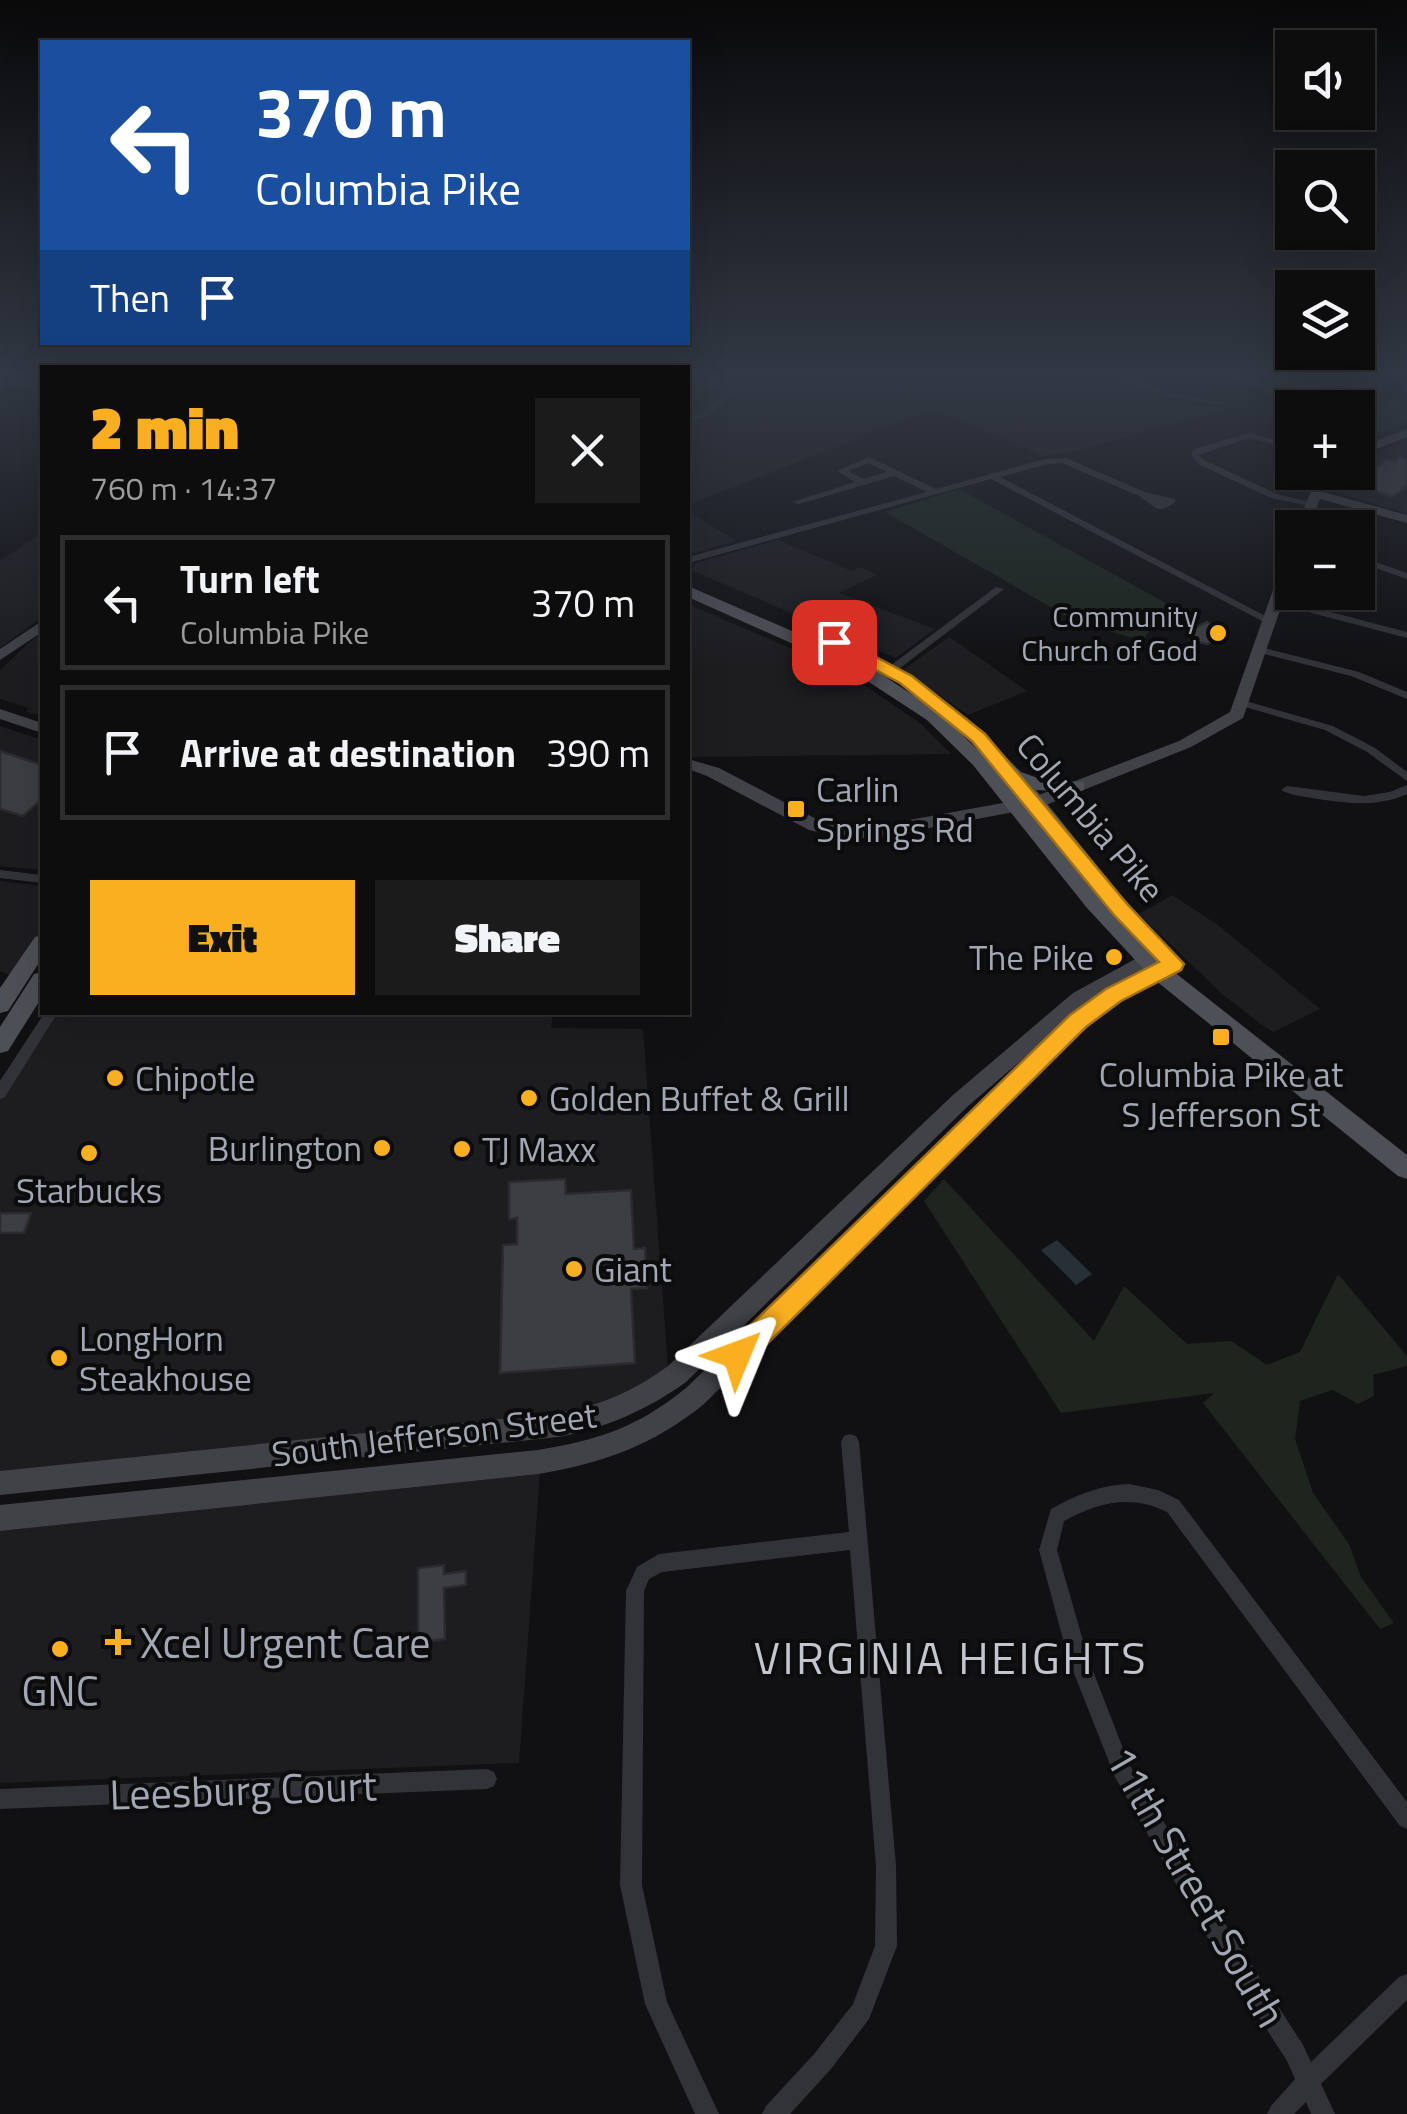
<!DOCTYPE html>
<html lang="en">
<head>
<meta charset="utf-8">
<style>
	body { margin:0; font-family:"Titillium Web",sans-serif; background:#1b1b1c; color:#f1f3f6; height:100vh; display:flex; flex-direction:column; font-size:38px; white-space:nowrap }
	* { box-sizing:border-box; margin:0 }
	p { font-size:32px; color:#9a9c9e }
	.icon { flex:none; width:55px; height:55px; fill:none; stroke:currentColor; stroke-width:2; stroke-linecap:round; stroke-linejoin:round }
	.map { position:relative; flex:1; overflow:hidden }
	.details { position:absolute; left:40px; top:365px; width:650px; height:650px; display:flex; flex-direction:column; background:#0d0d0e; border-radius:0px; box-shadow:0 10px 40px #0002,0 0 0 2px #2d2d2e }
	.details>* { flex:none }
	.banner { position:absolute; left:40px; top:40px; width:650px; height:305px; border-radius:0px; box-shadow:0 10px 40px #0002,0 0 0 2px #2d2d2e; background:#1a4fa0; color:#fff; overflow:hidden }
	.fabs { position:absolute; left:1275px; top:30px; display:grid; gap:20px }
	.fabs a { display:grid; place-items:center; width:100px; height:100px; border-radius:0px; background:#0d0d0e; box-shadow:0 10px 40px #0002,0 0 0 2px #2d2d2e; font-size:50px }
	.pin { position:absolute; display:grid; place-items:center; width:85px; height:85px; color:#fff; margin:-42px; border-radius:20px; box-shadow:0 5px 15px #0006 }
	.me { position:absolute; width:110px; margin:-55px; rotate:46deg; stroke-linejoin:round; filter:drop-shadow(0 0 8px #0008) }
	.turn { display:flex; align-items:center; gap:35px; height:210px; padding:0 50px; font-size:45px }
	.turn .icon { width:130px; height:130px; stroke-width:2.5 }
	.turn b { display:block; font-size:70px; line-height:85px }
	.then { display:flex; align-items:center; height:95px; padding:0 50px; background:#0003; gap:20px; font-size:38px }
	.round { display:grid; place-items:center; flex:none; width:105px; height:105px; border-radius:0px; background:#1b1b1c }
	.overview { display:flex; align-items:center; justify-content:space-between; height:170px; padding:0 50px }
	h1 { font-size:60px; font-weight:800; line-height:75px; color:#faaf21 }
	.cta { display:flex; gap:20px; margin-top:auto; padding:20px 50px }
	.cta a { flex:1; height:115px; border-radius:0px; background:#faaf21; color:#111; font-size:40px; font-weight:800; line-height:115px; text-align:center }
	.cta a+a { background:#1b1b1c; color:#f1f3f6 }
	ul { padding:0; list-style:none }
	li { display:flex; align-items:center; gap:30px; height:135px; margin:0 20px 15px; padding:0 30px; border:5px solid #2d2d2e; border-radius:0px }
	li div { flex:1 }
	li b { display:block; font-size:38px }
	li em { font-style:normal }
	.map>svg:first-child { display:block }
</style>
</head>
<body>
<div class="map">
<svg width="1407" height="2114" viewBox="0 0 1407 2114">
	<rect width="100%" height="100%" fill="#111113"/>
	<path fill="#1d1d20" d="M 688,374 L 1108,374 L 1159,398 L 1225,410 L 1067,453 L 1044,456 L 932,409 L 688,505 L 688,421 L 702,417 L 688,412 Z
		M 1407,440 L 1407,514 L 1330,491 L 1345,473 L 1358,472 L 1358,462 Z
		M 688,511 L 735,540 L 736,541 L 688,555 Z
		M 42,533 L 42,617 L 0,648 L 0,561 Z
		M 778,540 L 852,571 L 860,567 L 877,575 L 839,593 L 935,629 L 896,658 L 691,570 L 696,563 Z
		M 688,604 L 845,672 L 920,723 L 951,754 L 688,757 Z
		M 42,631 L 42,716 L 26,712 L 29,708 L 0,699 L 0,670 Z
		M 949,637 L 993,667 L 1027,691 L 968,715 L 903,670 Z
		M 0,726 L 42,740 L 42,870 L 0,866 Z
		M 0,881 L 42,886 L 42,929 L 10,975 L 0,971 Z
		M 1172,895 L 1218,925 L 1320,1009 L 1273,1032 L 1262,1025 L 1222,994 L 1139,914 Z
		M 553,1012 L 551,1028 L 643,1029 L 668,1368 L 650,1383 L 583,1415 L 0,1481 L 0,1093 L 46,1013 Z
		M 540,1471 L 519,1763 L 0,1783 L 0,1531 Z"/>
	<path fill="#1d251e" d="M 863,374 L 957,374 L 907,394 Z
		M 1210,374 C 1277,374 1340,393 1407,401 L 1407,425 L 1371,434 L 1358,430 L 1358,408 L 1292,408 L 1292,416 L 1288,415 L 1276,394 Z
		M 959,489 L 1166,603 L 1143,641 L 1075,621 L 885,512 Z
		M 944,1179 L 1094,1341 L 1124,1286 L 1187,1344 L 1231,1341 L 1267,1365 L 1300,1352 L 1338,1274 L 1407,1356 L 1407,1366 L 1373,1375 L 1374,1396 L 1358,1404 L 1333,1390 L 1300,1401 L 1295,1439 L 1313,1493 L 1349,1544 L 1361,1577 L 1394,1623 L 1380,1629 L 1203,1403 L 1214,1393 L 1061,1413 L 924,1201 Z"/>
	<path fill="#273037" d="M 1057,1240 L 1092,1274 L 1076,1285 L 1041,1250 Z"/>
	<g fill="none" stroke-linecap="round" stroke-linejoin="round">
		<path stroke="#273037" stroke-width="2.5" d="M 1234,374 L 1235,378 L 1336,408
			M 1358,411 L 1407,417"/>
	</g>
	<path fill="#3d3e43" stroke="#2b2b2f" stroke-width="2.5" d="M 1400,457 L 1407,459 L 1407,485 L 1393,497 L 1357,485 L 1387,459 L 1394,462 Z
		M 1207,622 L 1228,634 L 1207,644 L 1190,640 L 1195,628 Z
		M 0,751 L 42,765 L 42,799 L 23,816 L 0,809 Z
		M 565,1179 L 566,1194 L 631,1190 L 634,1249 L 645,1248 L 647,1288 L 631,1289 L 635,1363 L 500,1373 L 503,1245 L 517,1244 L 517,1218 L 509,1219 L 509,1182 Z
		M 0,1213 L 31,1213 L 24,1233 L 0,1233 Z
		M 444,1565 L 444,1574 L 466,1571 L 466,1585 L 444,1588 L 445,1639 L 418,1643 L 418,1568 Z"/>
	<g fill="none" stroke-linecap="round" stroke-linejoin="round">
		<path fill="#323338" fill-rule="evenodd" d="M 1112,374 L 1123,374 L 1170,393 L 1227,403 L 1223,405 L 1165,397 Z
			M 688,378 L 736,388 L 737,390 L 709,416 L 688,422 L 688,417 L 703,412 L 727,391 L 688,382 Z
			M 42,380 L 42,384 L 0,386 L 0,382 Z
			M 1249,433 L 1281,442 L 1277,445 L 1249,438 L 1199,455 L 1204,460 L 1277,494 L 1314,503 L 1314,507 L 1271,498 L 1198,464 L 1191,455 L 1194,449 Z
			M 869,457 L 936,489 L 1045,459 L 1066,458 L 1145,492 L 1175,499 L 1175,503 L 1163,509 L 1157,509 L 1139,496 L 1062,463 L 1048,464 L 1000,477 L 1275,621 L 1266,623 L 991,479 L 688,563 L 688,557 L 927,492 L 894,476 L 799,504 L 792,502 L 855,482 L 837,471 ZM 869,463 L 887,472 L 863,479 L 848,471 Z
			M 1358,556 L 1407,573 L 1407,579 L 1358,562 Z
			M 996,587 L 1004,589 L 883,681 L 875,681 L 875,677 Z
			M 1277,598 L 1407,632 L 1407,638 L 1274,603 L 1272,601 Z
			M 1260,647 L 1359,672 L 1407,692 L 1407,699 L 1351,676 L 1256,652 L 1255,650 Z
			M 1242,700 L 1333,726 L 1375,748 L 1407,772 L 1407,781 L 1367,752 L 1325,730 L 1238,705 L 1237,703 Z
			M 1407,785 L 1407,794 C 1377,808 1344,803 1312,798 C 1301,796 1290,795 1281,790 L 1287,786 L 1364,796 L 1390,792 Z
			M 0,870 L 42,875 L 42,883 L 0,878 Z
			M 45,1012 L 58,1012 L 5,1097 L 0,1099 L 0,1081 Z
			M 850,1434 L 856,1436 L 859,1442 L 896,1866 L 897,1946 L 869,2019 L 831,2069 L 790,2114 L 762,2114 L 766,2106 L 815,2053 L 853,2004 L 875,1946 L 876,1866 L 850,1550 L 662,1572 L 649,1579 L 644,1591 L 642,1885 L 667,2002 L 719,2114 L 695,2114 L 645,2004 L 620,1885 L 626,1591 L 637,1567 L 659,1554 L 849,1532 L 841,1442 L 844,1436 Z
			M 1129,1484 L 1158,1490 L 1179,1500 L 1407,1802 L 1407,1829 L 1400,1826 L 1167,1512 C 1132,1494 1098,1502 1064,1521 L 1057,1550 L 1088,1658 L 1129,1764 L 1215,1908 L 1303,2045 L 1311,2062 L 1399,1977 L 1407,1974 L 1407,2000 L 1321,2084 L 1335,2114 L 1311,2114 L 1306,2102 L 1294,2114 L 1267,2114 L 1271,2106 L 1295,2079 L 1287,2061 L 1199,1924 L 1115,1777 L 1068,1658 L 1039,1550 L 1051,1509 C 1076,1495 1100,1485 1129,1484 Z
			M 487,1769 L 494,1772 L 497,1779 L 494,1786 L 487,1789 L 0,1809 L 0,1789 Z"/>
		<path fill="#404248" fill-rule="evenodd" d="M 1407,429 L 1407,437 L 1358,456 L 1358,448 Z
			M 1324,472 L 1337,472 L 1323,492 L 1407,515 L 1407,523 L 1320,499 L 1309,528 L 1296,528 L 1312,489 Z
			M 1292,552 L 1292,575 L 1243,718 L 1191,747 L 1041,807 L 876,838 L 843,838 L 809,830 L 707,776 L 688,769 L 688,759 L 719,768 L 820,821 L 843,826 L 876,826 L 1031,798 L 1179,741 L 1230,712 L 1285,556 Z
			M 42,621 L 42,632 L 0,660 L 0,649 Z
			M 0,709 L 42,723 L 42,733 L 0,719 Z
			M 1159,946 L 1168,953 L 1166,958 L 1136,975 L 1173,957 L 1182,964 L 1180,969 L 1120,1000 L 1085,1026 L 704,1404 C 654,1445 601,1464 538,1474 L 0,1531 L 0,1505 L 538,1450 C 599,1440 638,1427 686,1388 L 1063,1024 L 967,1107 L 686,1382 C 647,1410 606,1428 558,1437 L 0,1495 L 0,1471 L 558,1413 C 600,1406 634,1391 668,1366 L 953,1095 L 1073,993 Z"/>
		<path fill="#4e5057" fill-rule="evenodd" d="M 688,586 L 861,661 L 939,712 L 985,757 L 1093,888 L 1008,781 L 951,721 L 954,717 L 966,717 L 1021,772 L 1046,781 L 1084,782 L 1084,790 L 1077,792 L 1036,790 L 1120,894 L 1172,952 L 1176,957 L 1172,962 L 1164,964 L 1407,1155 L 1407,1179 L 1398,1176 L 1150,976 L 1087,908 L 973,765 L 927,720 L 849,669 L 688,597 Z
			M 42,935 L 42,958 L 8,1011 L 0,1013 L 0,988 L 35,937 Z
			M 42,972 L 42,997 L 8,1051 L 0,1053 L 0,1027 L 34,974 Z"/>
	</g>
	<linearGradient id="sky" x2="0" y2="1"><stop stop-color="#09090a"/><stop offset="0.56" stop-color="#323844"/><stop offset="1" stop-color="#323844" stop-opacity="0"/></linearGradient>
	<rect width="1407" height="670" fill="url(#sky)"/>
	<path fill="#faaf21" stroke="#a27215" stroke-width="2.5" d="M 829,638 L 840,638 L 912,676 L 985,734 L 1128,905 L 1184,964 L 1181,970 L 1121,1001 L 1086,1027 L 747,1364 L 737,1368 L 728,1364 L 724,1355 L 728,1347 L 1070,1015 L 1106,989 L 1159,962 L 1114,915 L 972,741 L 900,683 L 829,645 Z"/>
	<g fill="#faaf21" stroke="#0c0c0d" stroke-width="4">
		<circle cx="1218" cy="633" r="10"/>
		<rect x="786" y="799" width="20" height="20" rx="5"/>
		<circle cx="1114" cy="957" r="10"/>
		<rect x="1211" y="1027" width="20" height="20" rx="5"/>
		<circle cx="115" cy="1078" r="10"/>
		<circle cx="529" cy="1098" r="10"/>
		<circle cx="382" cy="1148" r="10"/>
		<circle cx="462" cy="1149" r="10"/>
		<circle cx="89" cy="1153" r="10"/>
		<circle cx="574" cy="1269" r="10"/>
		<circle cx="59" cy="1358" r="10"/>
		<path d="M113 1627h10v10h10v10h-10v10h-10v-10h-10v-10h10z"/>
		<circle cx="60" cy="1649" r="10"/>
	</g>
	<g text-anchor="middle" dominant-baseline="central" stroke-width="8" stroke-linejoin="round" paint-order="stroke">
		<g font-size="30" fill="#a1a7b4" stroke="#0c0c0d" text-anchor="end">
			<text x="1198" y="616">Community<tspan x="1198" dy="34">Church of God</tspan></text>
		</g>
		<g font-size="35" fill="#a1a7b4" stroke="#0c0c0d" text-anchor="start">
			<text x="816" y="789">Carlin<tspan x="816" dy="40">Springs Rd</tspan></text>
			<text x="1094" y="957" text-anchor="end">The Pike</text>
			<text x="1221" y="1074" text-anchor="middle">Columbia Pike at<tspan x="1221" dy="40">S Jefferson St</tspan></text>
			<text x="135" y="1078">Chipotle</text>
			<text x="549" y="1098">Golden Buffet &amp; Grill</text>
			<text x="362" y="1148" text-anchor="end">Burlington</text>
			<text x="482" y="1149">TJ Maxx</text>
			<text x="89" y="1190" text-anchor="middle">Starbucks</text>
			<text x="594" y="1269">Giant</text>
			<text x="79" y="1338">LongHorn<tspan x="79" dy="40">Steakhouse</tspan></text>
		</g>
		<g font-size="35" fill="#a1a7b4" stroke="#0c0c0d">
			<text transform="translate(1091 817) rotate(50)">Columbia Pike</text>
			<text transform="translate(434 1434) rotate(-7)">South Jefferson Street</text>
		</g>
		<g font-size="42" fill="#a1a7b4" stroke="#0c0c0d" text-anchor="start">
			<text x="140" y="1642">Xcel Urgent Care</text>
			<text x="60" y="1690" text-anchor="middle">GNC</text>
		</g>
		<g font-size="42" fill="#a1a7b4" stroke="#0c0c0d">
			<text transform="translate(243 1789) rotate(-2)">Leesburg Court</text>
			<text transform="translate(1197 1886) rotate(60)">11th Street South</text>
		</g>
		<g font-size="45" letter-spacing="2.5" fill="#c3c6d0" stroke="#0c0c0d">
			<text x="951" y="1657">VIRGINIA HEIGHTS</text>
		</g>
	</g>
</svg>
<div class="fabs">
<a><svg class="icon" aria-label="sound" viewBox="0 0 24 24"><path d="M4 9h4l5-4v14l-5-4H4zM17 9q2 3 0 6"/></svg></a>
<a><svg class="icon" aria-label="search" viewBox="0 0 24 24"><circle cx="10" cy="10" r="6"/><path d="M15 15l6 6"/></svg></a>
<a><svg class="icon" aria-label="layers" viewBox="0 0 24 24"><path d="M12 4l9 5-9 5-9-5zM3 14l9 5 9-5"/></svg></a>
<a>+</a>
<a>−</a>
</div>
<div class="pin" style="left:834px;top:642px;background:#d93025"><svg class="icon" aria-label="arrive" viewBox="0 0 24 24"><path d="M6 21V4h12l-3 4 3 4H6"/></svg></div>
<svg class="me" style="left:737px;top:1355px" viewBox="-20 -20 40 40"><path d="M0-17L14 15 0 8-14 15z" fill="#faaf21" stroke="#fff" stroke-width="4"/></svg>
<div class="banner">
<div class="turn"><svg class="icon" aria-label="left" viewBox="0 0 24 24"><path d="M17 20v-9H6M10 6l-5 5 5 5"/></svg><div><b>370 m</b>Columbia Pike</div></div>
<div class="then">Then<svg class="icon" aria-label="arrive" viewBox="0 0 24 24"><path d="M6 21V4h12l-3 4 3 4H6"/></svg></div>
</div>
<section class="details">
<div class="overview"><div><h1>2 min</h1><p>760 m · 14:37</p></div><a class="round"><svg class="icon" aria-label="close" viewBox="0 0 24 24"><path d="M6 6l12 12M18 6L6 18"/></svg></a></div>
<ul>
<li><svg class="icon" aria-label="left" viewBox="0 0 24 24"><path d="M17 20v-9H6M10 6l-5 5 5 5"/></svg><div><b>Turn left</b><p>Columbia Pike</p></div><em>370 m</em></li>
<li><svg class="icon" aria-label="arrive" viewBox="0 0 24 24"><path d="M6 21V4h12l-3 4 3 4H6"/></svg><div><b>Arrive at destination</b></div><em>390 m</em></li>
</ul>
<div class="cta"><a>Exit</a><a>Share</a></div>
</section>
</div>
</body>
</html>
